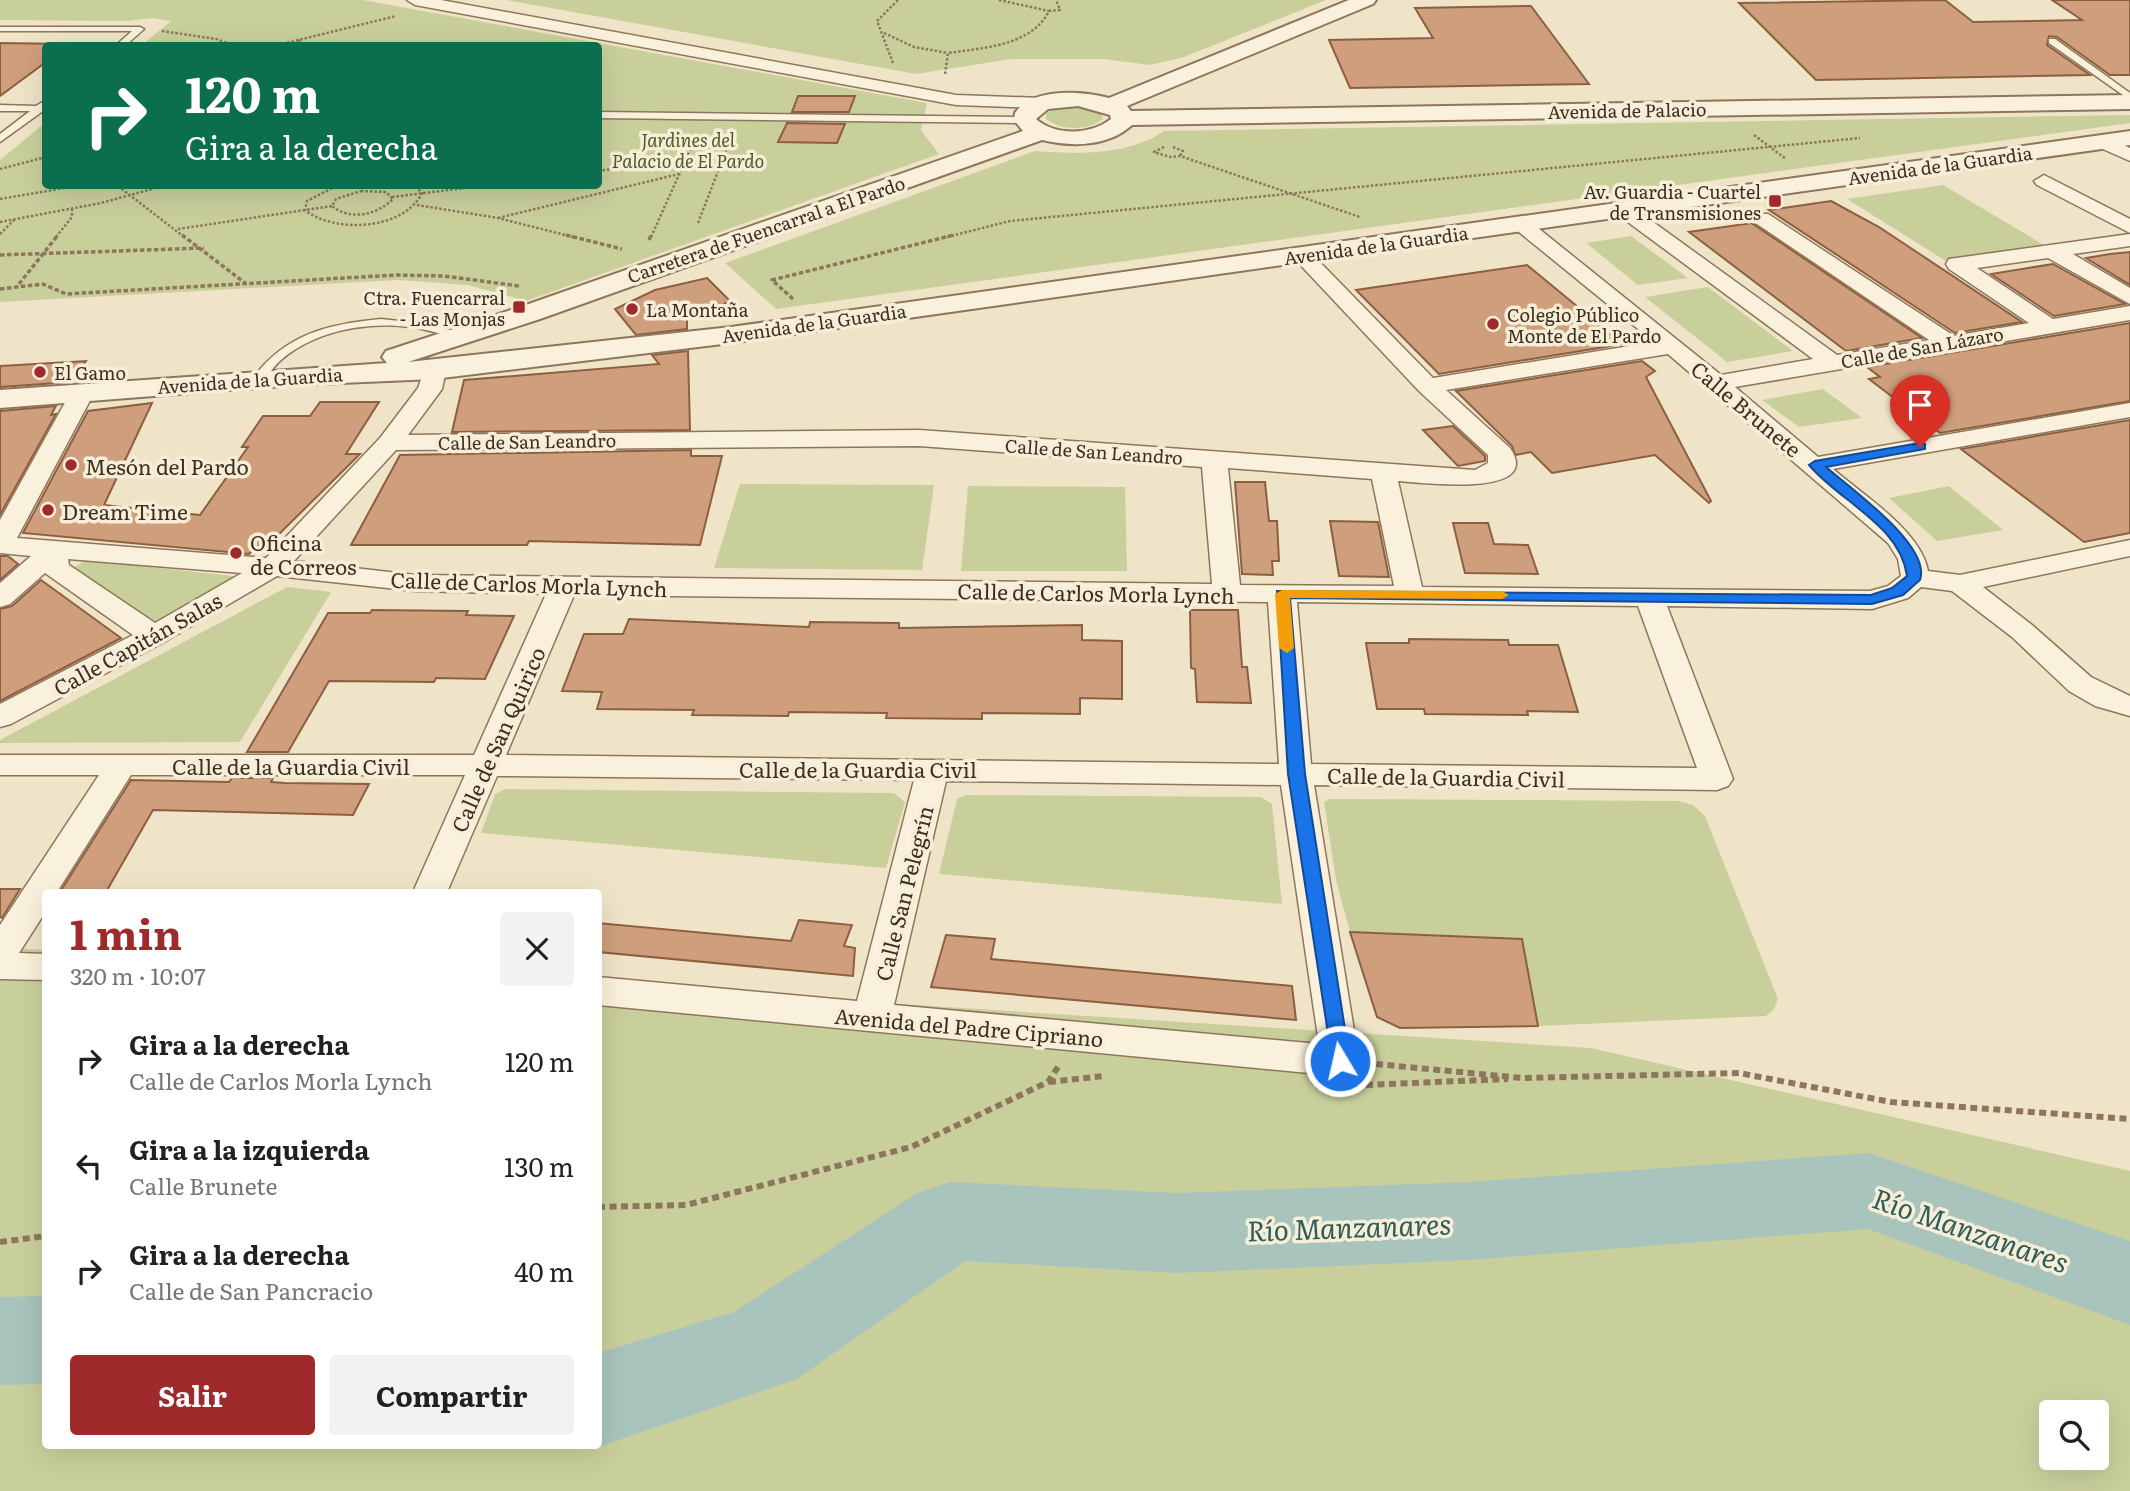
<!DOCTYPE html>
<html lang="es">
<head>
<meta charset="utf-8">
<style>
	body { margin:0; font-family:Literata,serif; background:#f2f2f2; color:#202124; height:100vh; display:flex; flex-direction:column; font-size:26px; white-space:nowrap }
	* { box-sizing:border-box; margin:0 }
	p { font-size:23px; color:#757577 }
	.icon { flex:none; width:38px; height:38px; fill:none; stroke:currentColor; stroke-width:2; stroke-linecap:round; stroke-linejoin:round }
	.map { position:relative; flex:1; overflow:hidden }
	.side { position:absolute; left:42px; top:889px; width:560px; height:560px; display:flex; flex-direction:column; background:#fff; border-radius:7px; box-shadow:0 7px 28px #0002 }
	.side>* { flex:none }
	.guide { position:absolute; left:42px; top:42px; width:560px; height:147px; border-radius:7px; box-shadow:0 7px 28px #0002; background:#0b6e4f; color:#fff; overflow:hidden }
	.buttons { position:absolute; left:2039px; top:1400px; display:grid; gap:14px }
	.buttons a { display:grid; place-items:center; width:70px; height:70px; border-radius:7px; background:#fff; box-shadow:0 7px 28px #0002; font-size:35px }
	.pin { position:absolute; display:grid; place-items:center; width:60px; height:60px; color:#fff; margin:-72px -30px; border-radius:50% 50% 50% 0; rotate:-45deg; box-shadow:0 0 7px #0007 }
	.pin .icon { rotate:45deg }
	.me { position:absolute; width:77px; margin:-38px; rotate:351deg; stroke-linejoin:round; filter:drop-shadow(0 0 5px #0008) }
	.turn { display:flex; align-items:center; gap:24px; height:147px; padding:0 28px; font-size:32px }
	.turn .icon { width:91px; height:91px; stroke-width:2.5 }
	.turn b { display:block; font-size:49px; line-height:60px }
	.round { display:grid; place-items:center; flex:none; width:74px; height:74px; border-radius:7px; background:#f2f2f2 }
	.overview { display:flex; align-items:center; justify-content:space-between; height:119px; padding:0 28px }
	h1 { font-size:42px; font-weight:700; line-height:52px; color:#9e2a2b }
	.cta { display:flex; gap:14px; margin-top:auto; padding:14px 28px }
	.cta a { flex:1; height:80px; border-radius:7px; background:#9e2a2b; color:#fff; font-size:28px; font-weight:700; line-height:80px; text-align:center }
	.cta a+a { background:#f2f2f2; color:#202124 }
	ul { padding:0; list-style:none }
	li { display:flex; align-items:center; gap:21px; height:105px; padding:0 28px }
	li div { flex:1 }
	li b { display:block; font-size:26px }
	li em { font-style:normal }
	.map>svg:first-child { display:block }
</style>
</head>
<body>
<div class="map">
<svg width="2130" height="1491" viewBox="0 0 2130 1491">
	<rect width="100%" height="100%" fill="#f0e4c8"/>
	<path fill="#c9cf9b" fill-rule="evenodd" d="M 0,0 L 363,0 L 927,103 L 921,130 L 939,154 L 526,301 L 468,285 L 398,280 L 0,302 L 0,160 L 45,123 L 46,186 L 598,186 L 598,46 L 142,45 L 171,21 L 152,18 L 126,21 L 0,20 Z
		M 507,0 L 1326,0 L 1184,57 L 1150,65 L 1104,59 L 1011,59 L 916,74 Z
		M 1076,106 L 1100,111 L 1103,119 C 1088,131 1061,131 1046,119 L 1046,113 L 1057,108 Z
		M 2130,115 L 2130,123 L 776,309 L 725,263 L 1035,151 C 1076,154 1128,156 1164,131 Z
		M 1943,185 L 2049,248 L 1949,263 L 1847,199 Z
		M 1631,236 L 1688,278 L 1638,285 L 1586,243 Z
		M 1708,287 L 1793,351 L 1727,362 L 1645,297 Z
		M 1823,389 L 1862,418 L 1799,427 L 1762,400 Z
		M 740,484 L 934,485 L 922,570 L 714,568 Z
		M 968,486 L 1125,487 L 1127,571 L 961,571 Z
		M 1949,486 L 2003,530 L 1937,541 L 1889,498 Z
		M 86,560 L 241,577 L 153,624 L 73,568 Z
		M 287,587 L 331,592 L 240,742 L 0,743 L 0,740 Z
		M 506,789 L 894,793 L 905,802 L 886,868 L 481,833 L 495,794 Z
		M 965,795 L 1261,797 L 1272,804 L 1282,904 L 939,874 L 957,799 Z
		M 1330,799 L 1679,801 L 1693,805 L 1705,816 L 1778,999 L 1774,1009 L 1766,1016 L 1538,1026 L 1522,939 L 1350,932 L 1336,880 L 1324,802 Z
		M 0,947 L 45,950 L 46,1446 L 598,1446 L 599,985 L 1591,1048 L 2130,1171 L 2130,1491 L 0,1491 ZM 2051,1412 L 2096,1412 L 2096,1458 L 2051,1458 Z"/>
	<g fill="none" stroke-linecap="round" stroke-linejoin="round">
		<path fill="#a9c4bc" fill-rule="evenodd" d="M 1869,1153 L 2130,1241 L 2130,1325 L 1868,1229 L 1468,1260 L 1178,1273 L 965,1261 L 797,1379 L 598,1447 L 595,1446 L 598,1446 L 598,1353 L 734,1312 L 917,1193 L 950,1182 L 1178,1193 L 1468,1182 Z
			M 46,1296 L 46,1384 L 0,1385 L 0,1297 Z"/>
	</g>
	<path fill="#cf9f7d" stroke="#8d5f41" stroke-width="2" d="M 1945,0 L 1973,22 L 2082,20 L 2052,0 L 2130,0 L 2130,75 L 2110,75 L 2057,37 L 2049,36 L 2047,45 L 2090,75 L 1816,80 L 1739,3 Z
		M 1531,6 L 1589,84 L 1350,88 L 1329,40 L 1433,38 L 1415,8 Z
		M 0,43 L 70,44 L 46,46 L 46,62 L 0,96 Z
		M 798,96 L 855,96 L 849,112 L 792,112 Z
		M 787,123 L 845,124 L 837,143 L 778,142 Z
		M 1831,201 L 1879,227 L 2022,322 L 1955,333 L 1769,210 Z
		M 1752,223 L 1753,224 L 1922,338 L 1846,351 L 1689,232 Z
		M 2130,252 L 2130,285 L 2086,258 L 2110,254 Z
		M 2053,264 L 2125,304 L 2054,316 L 1991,274 Z
		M 1527,265 L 1623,344 L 1439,374 L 1356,290 Z
		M 707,278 L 731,302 L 687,312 L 687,329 L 636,335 L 615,309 L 655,290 Z
		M 2130,323 L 2130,401 L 1940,433 L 1869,379 L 1880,377 L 1867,367 Z
		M 688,351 L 690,430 L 452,432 L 464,380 L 659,364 L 652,355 Z
		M 86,361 L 72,382 L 0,387 L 0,366 Z
		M 1642,361 L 1655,371 L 1646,377 L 1711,501 L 1709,503 L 1655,455 L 1552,473 L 1531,452 L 1515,455 L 1512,446 L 1456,391 Z
		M 320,402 L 379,402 L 346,454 L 360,454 L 266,547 L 257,546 L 249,554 L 23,533 L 88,411 L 152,403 L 104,505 L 200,515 L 248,447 L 242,447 L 263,416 L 310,416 Z
		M 56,406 L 51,415 L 56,414 L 0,515 L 0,411 Z
		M 2130,420 L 2130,533 L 2084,542 L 1961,449 Z
		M 1453,426 L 1485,456 L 1485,461 L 1458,466 L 1423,430 Z
		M 691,450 L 691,456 L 722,456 L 700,545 L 529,541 L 527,545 L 351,545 L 400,455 Z
		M 1235,482 L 1265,482 L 1269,521 L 1277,521 L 1279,561 L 1272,561 L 1273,575 L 1242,574 Z
		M 1330,521 L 1378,522 L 1389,577 L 1339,576 Z
		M 1453,523 L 1488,523 L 1494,544 L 1528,545 L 1538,574 L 1465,573 Z
		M 0,556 L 8,556 L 18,564 L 0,580 Z
		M 41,580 L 121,638 L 0,701 L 0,609 L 12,606 Z
		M 372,610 L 468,611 L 466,615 L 514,616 L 485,679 L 436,678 L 434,682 L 329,681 L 288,752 L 247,752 L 328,613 L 370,613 Z
		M 1190,610 L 1238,610 L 1242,667 L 1247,667 L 1251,703 L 1197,702 L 1195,669 L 1191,668 Z
		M 629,619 L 809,627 L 810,622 L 899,623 L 899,628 L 1082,625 L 1082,640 L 1122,641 L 1122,699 L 1080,698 L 1080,714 L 982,713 L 982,719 L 886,718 L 887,713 L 789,712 L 788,716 L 692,715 L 694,710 L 597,709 L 602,692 L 562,691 L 584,634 L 623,634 Z
		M 1409,639 L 1508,640 L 1509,645 L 1558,645 L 1578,712 L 1527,711 L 1528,715 L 1425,714 L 1424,709 L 1377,709 L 1366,643 L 1409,643 Z
		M 232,778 L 273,778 L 271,782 L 285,783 L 369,784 L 353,815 L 153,810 L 106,892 L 60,892 L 131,780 L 229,782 Z
		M 0,889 L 20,889 L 2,918 L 0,917 Z
		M 799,920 L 852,925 L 844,946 L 855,948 L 853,976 L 598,952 L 598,923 L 791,941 Z
		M 1350,932 L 1522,939 L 1538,1026 L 1400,1028 L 1377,1017 Z
		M 946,935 L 995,939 L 991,959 L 1292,986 L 1296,1020 L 931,987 Z"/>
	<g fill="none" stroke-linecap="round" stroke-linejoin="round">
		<defs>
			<path id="service" d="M 0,27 L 140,27 L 144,29 L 125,46 L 115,46 L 132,31 L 0,31 Z
				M 2049,39 L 2055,39 L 2130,93 L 2130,100 L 2049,43 Z
				M 46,100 L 43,111 L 0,142 L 0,134 L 30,111 L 0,111 L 0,105 L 36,106 Z
				M 598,112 L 1025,117 L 1030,120 L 1025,123 L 598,118 Z
				M 381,319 L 436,325 L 466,337 L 460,340 C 451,338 443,334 434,332 C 385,318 320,326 281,360 C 274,366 269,374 263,381 L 255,381 L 253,378 C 286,334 328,324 381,319 Z"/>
			<path id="minor" d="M 407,0 L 441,0 L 956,95 L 1042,98 L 1051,103 L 1042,108 L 956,105 L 415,5 Z
				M 2103,136 L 2130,148 L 2130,161 L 2096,146 L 2094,142 Z
				M 2044,175 L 2130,219 L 2130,233 L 2037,185 L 2034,181 Z
				M 1624,204 L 1631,206 L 1837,355 L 1929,340 L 1754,222 L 1751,218 L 1754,214 L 1768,214 L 1954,336 L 2029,323 L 1949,269 L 1946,264 L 1949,259 L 2130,234 L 2130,246 L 2073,254 L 2130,288 L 2130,304 L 2048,258 L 1977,268 L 2053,319 L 2130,306 L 2130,320 L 1735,387 L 1818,457 L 2130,403 L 2130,417 L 1833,469 C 1863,495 1921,531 1928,571 L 1960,575 L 2130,540 L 2130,556 L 1983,587 L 2032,625 L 2091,677 L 2130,696 L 2130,716 L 2095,706 L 2069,691 L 2012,637 L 1952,591 L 1921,587 L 1908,598 L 1872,609 L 1667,606 L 1733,779 L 1728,786 L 1717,790 L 1314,785 L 1359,1061 L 1353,1072 L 1340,1076 L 598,1005 L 598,977 L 857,1001 L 914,780 L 497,776 L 447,892 L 413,892 L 465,775 L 131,775 L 57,892 L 46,892 L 46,911 L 19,953 L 46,954 L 46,980 L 0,979 L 0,925 L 99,775 L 0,775 L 0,755 L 474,755 L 546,594 L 415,591 L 277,576 L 164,642 L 11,724 L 0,727 L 0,704 L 133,635 L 45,573 L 10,604 L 0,607 L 0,583 L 31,556 L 0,553 L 0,520 L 73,388 L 91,388 L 94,393 L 17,538 L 266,558 L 380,438 L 418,388 L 426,365 L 442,365 L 446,370 L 442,389 L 408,435 L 919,430 L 1475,470 L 1488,463 L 1488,455 L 1419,391 L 1291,255 L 1295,251 L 1309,251 L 1433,378 L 1654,342 L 1514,228 L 1511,224 L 1521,218 L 1528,220 L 1721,375 L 1813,359 L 1617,214 L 1614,210 L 1617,206 ZM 1668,354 L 1888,543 L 1898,559 L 1901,576 L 1888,586 L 1870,591 L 1422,587 L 1398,481 C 1416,482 1545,499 1510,448 L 1446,390 ZM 919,446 L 1202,467 L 1212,584 L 415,575 L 294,561 L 396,450 ZM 1228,468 L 1372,479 L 1394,586 L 1240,585 ZM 68,559 L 242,573 L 155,623 L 69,565 ZM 574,595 L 1268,602 L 1279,764 L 506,755 ZM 1297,602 L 1638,606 L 1697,768 L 1311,764 ZM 946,781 L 1281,785 L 1319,1044 L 894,1005 Z"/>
			<path id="tertiary" d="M 1349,0 L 1376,0 L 1373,4 L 1127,106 L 1131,111 L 2130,95 L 2130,109 L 1132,125 C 1108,147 1072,147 1042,140 L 540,319 L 408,362 L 731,327 L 2130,131 L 2130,145 L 731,343 L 434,379 L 295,385 L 0,408 L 0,390 L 387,363 L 382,357 L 386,351 L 520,307 L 1023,131 L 1014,120 L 1015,113 C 1033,87 1082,91 1109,98 ZM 1078,106 L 1110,115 L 1111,119 C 1091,135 1055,136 1036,119 L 1048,109 Z"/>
		</defs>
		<use href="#service" stroke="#8d765c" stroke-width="3"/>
		<use href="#minor" stroke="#8d765c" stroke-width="3"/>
		<use href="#tertiary" stroke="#8d765c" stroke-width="4"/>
		<path stroke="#8d765c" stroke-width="2.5" stroke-dasharray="2.5 2" stroke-linecap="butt" d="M 999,0 L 1049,11
			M 162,31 L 216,39 L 235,46
			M 884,33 L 914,47 L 948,53
			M 298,40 L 306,46
			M 274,46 L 396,16
			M 893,63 L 877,21 L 898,0
			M 945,74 L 948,53 C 982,48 1032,46 1049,11 L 1060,10 L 1056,0
			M 1754,135 L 1786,159
			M 1164,147 L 1154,152 L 1170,157 L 1180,156 L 1360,217
			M 1173,147 L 1183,151 L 1180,156
			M 0,169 L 46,157
			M 598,171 L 685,159
			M 118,186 L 184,237
			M 336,186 L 307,201 L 305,210 C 335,234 404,230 422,193 L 415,186
			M 361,191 L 386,192 L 393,199 C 377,215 350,221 332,206 L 336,199 Z
			M 392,197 L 481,186
			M 0,199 L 76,186
			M 417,205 L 498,218 L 573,237
			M 498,218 L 679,174
			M 0,222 L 101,203 L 163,186
			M 698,223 L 730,140
			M 178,229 L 332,206
			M 0,234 L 14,220
			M 56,237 L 72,217 L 72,209
			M 651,237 L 696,137
			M 947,237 L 1010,221 L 1860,138"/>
		<path stroke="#8d765c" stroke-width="3.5" stroke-dasharray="4.5 2.5" stroke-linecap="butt" d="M 182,235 L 245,283
			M 566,235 L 622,249
			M 649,240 L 651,235
			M 0,255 L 204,248
			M 19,284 L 58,235
			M 0,289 L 43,284 L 66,294 L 396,275 L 444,276 L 519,286
			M 793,299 L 772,280 L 954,235"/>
		<path stroke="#8d765c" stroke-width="6" stroke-dasharray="7 4.5" stroke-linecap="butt" d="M 1376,1064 L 1522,1078 L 1739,1073 L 1891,1102 L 2130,1119
			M 1049,1082 L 1103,1076
			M 1366,1085 L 1508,1079
			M 598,1207 L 686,1205 L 911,1147 L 1048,1082 L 1058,1067
			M 0,1242 L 46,1236"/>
		<use href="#service" fill="#faf1dc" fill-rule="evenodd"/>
		<use href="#minor" fill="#faf1dc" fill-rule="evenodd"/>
		<use href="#tertiary" fill="#faf1dc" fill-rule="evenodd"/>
	</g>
	<path fill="#1a73e8" stroke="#114b97" stroke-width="2" d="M 1920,443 L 1925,444 L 1925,449 L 1826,467 C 1850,488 1932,546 1920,580 L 1903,595 L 1872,604 L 1290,598 L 1305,774 L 1350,1061 L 1347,1066 L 1333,1066 L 1288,774 L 1277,591 L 1871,595 L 1892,588 L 1907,576 C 1900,525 1840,502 1809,465 L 1815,461 Z"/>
	<path fill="#f59e0b" d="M 1282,590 L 1502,591 L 1509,595 L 1502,599 L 1290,598 L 1294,648 L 1287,653 L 1279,648 L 1275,594 Z"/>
	<g fill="#9e2a2b" stroke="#f7eed8" stroke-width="2.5">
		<rect x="1768" y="194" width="14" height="14" rx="3.5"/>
		<rect x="512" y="300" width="14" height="14" rx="3.5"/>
		<circle cx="632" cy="309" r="7"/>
		<circle cx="1493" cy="324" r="7"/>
		<circle cx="40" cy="372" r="7"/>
		<circle cx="71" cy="465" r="7"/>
		<circle cx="48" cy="510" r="7"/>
		<circle cx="236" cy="553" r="7"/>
	</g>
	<g text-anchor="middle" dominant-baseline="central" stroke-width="7" stroke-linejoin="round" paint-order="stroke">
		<g font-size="18" fill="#3d2e20" stroke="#f7eed8">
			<text transform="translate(1627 110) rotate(-1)">Avenida de Palacio</text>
			<text transform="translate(1940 165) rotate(-8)">Avenida de la Guardia</text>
			<text transform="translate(766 229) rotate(-19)">Carretera de Fuencarral a El Pardo</text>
			<text transform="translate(1376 245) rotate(-8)">Avenida de la Guardia</text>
			<text transform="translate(814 323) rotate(-8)">Avenida de la Guardia</text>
			<text transform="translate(1922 347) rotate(-10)">Calle de San Lázaro</text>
			<text transform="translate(250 380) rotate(-4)">Avenida de la Guardia</text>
			<text transform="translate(527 441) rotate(-1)">Calle de San Leandro</text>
			<text transform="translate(1094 451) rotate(4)">Calle de San Leandro</text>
		</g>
		<g font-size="18" font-style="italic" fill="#4d5a26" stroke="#f7eed8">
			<text x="688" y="139">Jardines del<tspan x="688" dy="21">Palacio de El Pardo</tspan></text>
		</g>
		<g font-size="18" fill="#3d2e20" stroke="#f7eed8" text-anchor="start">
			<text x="1761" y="191" text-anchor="end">Av. Guardia - Cuartel<tspan x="1761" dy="21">de Transmisiones</tspan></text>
			<text x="505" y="297" text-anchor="end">Ctra. Fuencarral<tspan x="505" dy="21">- Las Monjas</tspan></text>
			<text x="646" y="309">La Montaña</text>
			<text x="1507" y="314">Colegio Público<tspan x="1507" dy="21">Monte de El Pardo</tspan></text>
			<text x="54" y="372">El Gamo</text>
		</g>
		<g font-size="21" fill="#3d2e20" stroke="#f7eed8">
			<text transform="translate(1747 408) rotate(40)">Calle Brunete</text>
			<text transform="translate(529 583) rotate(2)">Calle de Carlos Morla Lynch</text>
			<text transform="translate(1096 592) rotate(1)">Calle de Carlos Morla Lynch</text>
			<text transform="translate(137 643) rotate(-29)">Calle Capitán Salas</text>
			<text transform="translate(497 739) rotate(-66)">Calle de San Quirico</text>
			<text x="291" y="765">Calle de la Guardia Civil</text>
			<text x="858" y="768">Calle de la Guardia Civil</text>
			<text transform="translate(1446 776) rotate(1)">Calle de la Guardia Civil</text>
			<text transform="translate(903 893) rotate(-76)">Calle San Pelegrín</text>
			<text transform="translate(969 1026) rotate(5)">Avenida del Padre Cipriano</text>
		</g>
		<g font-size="21" fill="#3d2e20" stroke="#f7eed8" text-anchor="start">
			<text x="85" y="465">Mesón del Pardo</text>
			<text x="62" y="510">Dream Time</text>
			<text x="250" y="541">Oficina<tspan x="250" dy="24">de Correos</tspan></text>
		</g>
		<g font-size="28" font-style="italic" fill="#2f5d5a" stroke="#f7eed8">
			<text transform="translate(1349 1226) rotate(-2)">Río Manzanares</text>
			<text transform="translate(1971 1229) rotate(19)">Río Manzanares</text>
		</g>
	</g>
</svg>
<div class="buttons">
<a><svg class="icon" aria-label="search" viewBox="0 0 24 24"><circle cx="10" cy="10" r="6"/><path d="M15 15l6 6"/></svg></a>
</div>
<div class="pin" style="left:1920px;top:447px;background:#d93025"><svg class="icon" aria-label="arrive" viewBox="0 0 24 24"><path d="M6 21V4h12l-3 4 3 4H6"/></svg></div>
<svg class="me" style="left:1340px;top:1061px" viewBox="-20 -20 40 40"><circle r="17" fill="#1a73e8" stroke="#fff" stroke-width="3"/><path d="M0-11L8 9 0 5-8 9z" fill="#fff"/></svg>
<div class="guide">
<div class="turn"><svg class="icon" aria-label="right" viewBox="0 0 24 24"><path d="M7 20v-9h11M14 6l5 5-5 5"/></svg><div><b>120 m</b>Gira a la derecha</div></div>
</div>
<section class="side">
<div class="overview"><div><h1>1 min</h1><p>320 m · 10:07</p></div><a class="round"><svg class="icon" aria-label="close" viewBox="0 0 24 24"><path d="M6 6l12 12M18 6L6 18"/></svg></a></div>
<ul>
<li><svg class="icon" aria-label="right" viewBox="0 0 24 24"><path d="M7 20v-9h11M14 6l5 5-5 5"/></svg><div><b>Gira a la derecha</b><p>Calle de Carlos Morla Lynch</p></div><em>120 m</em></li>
<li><svg class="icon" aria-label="left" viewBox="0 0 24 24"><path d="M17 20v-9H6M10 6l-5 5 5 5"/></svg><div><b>Gira a la izquierda</b><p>Calle Brunete</p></div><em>130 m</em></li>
<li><svg class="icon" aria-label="right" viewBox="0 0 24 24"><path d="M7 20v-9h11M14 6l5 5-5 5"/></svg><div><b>Gira a la derecha</b><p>Calle de San Pancracio</p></div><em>40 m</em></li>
</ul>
<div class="cta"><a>Salir</a><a>Compartir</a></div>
</section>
</div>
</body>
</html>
